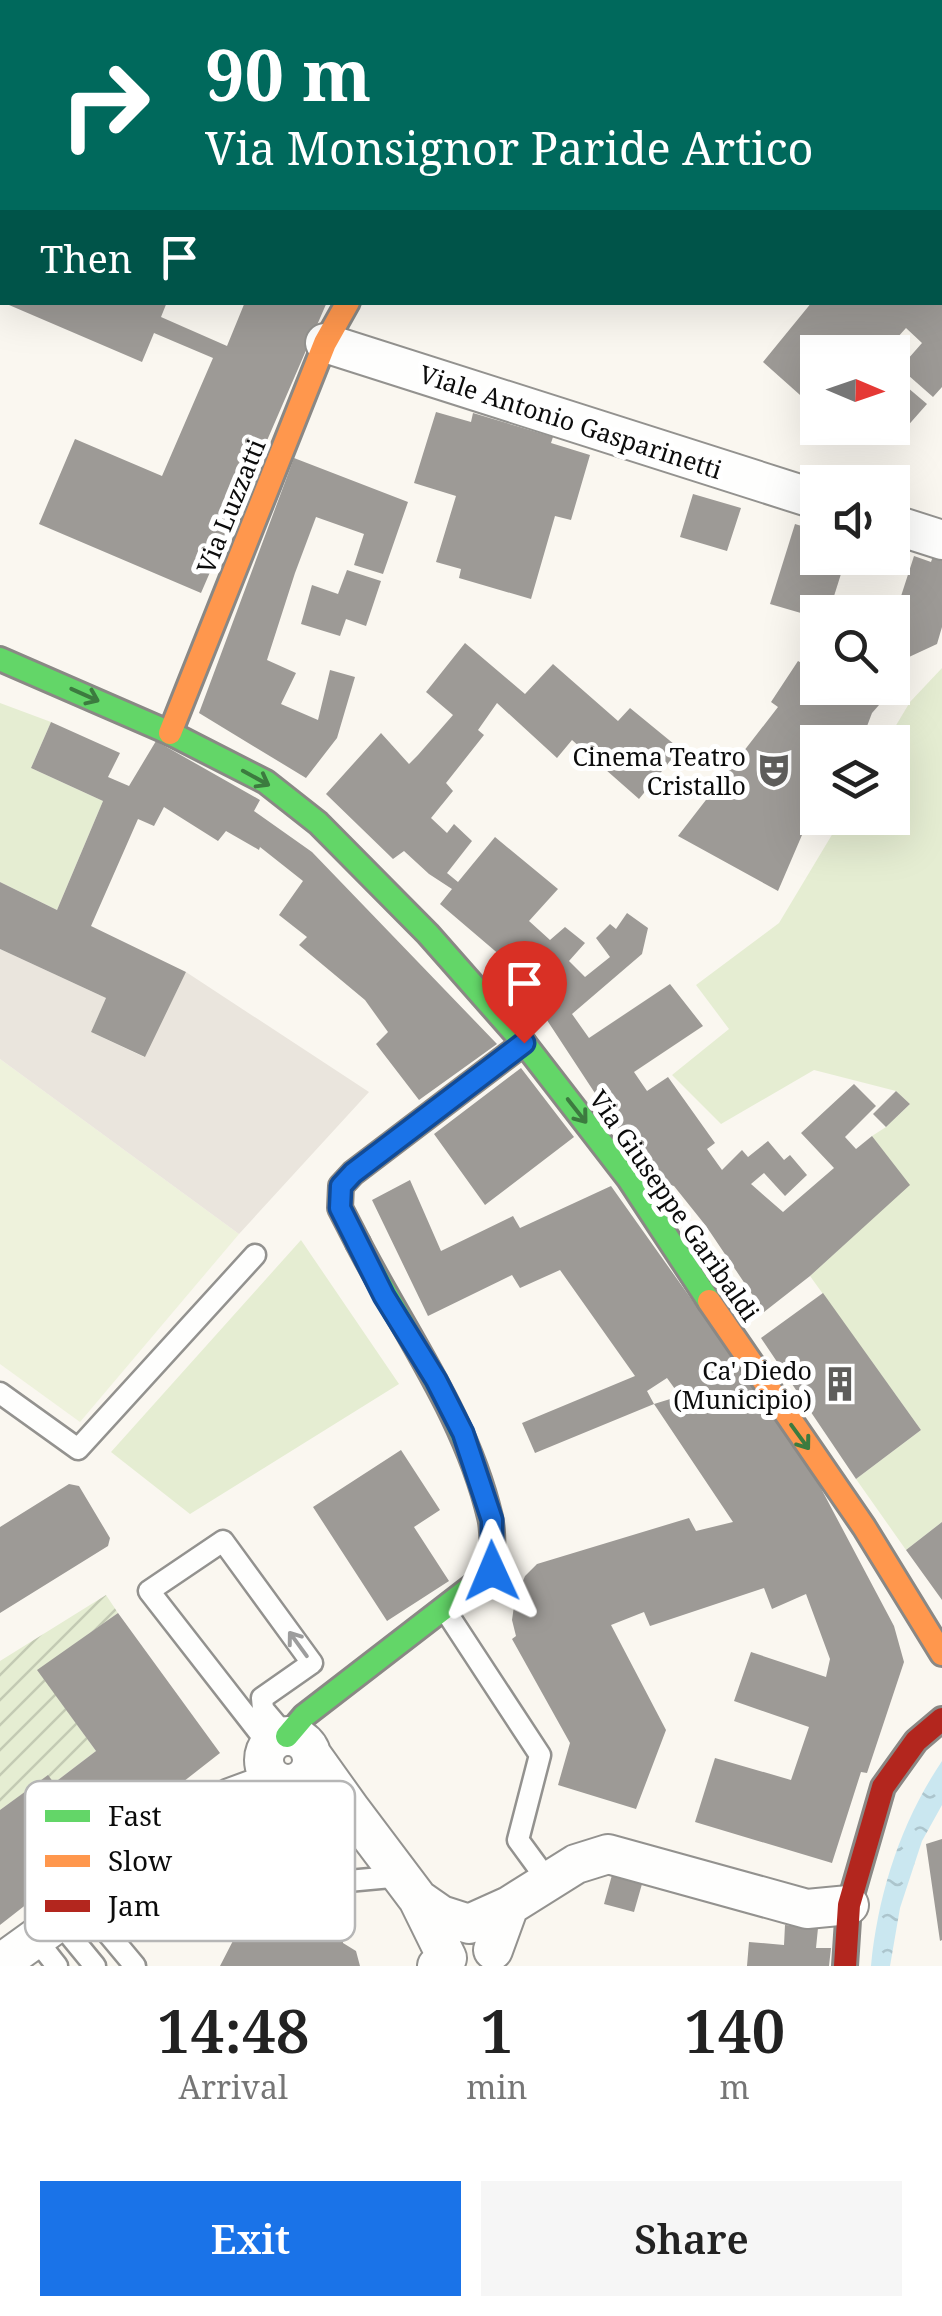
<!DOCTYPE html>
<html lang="en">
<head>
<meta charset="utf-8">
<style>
	body { margin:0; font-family:"Noto Serif",serif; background:#f6f6f6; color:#222; height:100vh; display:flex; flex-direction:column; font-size:38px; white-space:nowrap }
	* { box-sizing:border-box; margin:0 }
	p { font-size:32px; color:#767676 }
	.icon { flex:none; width:55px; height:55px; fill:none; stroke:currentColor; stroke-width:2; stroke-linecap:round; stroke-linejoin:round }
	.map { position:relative; height:1966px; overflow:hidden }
	.panel { display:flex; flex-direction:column; background:#fff; flex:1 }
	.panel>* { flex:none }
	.guide { position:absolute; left:0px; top:0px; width:942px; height:305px; box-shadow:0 10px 40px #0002; background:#00695c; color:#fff; overflow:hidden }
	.needle { width:65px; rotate:92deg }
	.fabs { position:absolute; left:800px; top:335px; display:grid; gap:20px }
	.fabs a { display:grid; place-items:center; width:110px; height:110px; border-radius:0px; background:#fff; box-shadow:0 10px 40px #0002; font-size:50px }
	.pin { position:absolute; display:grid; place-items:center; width:85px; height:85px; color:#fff; margin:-102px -42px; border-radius:50% 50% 50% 0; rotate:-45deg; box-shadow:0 0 10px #0007 }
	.pin .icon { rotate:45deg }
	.me { position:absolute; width:110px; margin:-55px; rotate:359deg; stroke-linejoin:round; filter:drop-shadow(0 0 8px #0008) }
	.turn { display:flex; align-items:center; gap:35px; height:210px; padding:0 40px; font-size:45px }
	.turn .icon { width:130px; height:130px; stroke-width:2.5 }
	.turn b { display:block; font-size:70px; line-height:85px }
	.then { display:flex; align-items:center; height:95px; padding:0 40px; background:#0003; gap:20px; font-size:38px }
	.eta { display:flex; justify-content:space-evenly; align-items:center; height:170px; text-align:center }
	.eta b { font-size:60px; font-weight:600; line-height:70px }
	.action { display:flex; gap:20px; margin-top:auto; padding:20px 40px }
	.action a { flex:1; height:115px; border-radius:0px; background:#1a73e8; color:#fff; font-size:40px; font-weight:600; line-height:115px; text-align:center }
	.action a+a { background:#f6f6f6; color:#222 }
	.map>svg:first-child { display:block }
</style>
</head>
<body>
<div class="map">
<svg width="942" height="1966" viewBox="0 0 942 1966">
	<defs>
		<pattern id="garden-furrows" width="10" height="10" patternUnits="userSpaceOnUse" patternTransform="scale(2.5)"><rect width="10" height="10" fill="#e5edd2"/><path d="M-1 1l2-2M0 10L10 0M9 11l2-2" fill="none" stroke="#c3cab3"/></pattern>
		<pattern id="water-ripples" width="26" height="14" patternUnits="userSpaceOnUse" patternTransform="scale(2.5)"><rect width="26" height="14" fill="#cae7f0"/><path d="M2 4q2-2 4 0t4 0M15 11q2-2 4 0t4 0" fill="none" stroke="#acc5cd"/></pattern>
	</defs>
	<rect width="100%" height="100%" fill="#faf7f0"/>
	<path fill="#e5edd2" d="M 942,668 L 942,1522 L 906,1550 L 856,1479 L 921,1430 L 810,1276 L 909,1185 L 872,1136 L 886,1127 L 910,1104 L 896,1091 L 814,1070 L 721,1124 L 672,1075 L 729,1029 L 696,985 L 779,923 L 842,818 L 892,818 L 892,742 L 886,742 L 910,702 Z
		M 0,703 L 51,722 L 31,768 L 103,801 L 57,910 L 0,882 Z
		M 301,1240 L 399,1384 L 190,1514 L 111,1452 Z"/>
	<path fill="url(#garden-furrows)" d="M 106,1595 L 118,1613 L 38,1670 L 96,1751 L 54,1783 L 48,1776 L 0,1810 L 0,1661 Z"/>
	<path fill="#eef2dc" d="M 0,1059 L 239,1234 L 80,1422 L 0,1364 Z"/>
	<path fill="#eae5dd" d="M 0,949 L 106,998 L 91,1032 L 144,1057 L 186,972 L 369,1092 L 239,1234 L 0,1059 Z"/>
	<path fill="url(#water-ripples)" d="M 942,1761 L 942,1805 L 922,1841 L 900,1908 L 890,1966 L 871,1966 C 878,1893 901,1822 942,1761 Z"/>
	<path fill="#9d9a96" d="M 2,302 L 167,302 L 161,317 L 227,346 L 245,302 L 327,302 L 201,593 L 39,524 L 75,439 L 162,476 L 213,358 L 154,333 L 142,362 Z
		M 812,302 L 942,302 L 942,387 L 933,397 L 900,368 L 922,343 L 906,328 L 897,338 L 906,346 L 892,360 L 892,352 L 818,352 L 818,411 L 763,362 Z
		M 894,376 L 927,404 L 897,438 L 884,428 L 892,428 Z
		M 436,412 L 471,422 L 473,413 L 553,437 L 551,443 L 590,455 L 571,520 L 555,516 L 531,599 L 459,578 L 461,569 L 436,562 L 456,496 L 414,483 Z
		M 294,458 L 408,502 L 383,574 L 354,565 L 364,534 L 316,517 L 295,573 L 267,660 L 296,673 L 281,704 L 318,720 L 330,670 L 355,677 L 337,738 L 306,778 L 199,713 Z
		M 693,494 L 741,508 L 727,551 L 680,537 Z
		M 795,524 L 818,531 L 818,558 L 846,558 L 829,612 L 818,612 L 818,618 L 770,604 Z
		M 935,550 L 942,552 L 942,627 L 937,644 L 909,657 L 892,652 L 892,624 L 914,556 L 931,562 Z
		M 347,570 L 381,581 L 366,626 L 346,619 L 340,636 L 301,624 L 312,585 L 338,594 Z
		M 465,643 L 525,694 L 553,664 L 618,721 L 630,708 L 680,749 L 639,799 L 572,740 L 557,758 L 497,703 L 478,730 L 484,735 L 446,783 L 453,791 L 431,818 L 447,833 L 454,824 L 472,841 L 447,873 L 458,882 L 495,837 L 558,889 L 529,921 L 550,940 L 565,927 L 585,943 L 569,961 L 585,977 L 610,957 L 596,938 L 610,924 L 616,929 L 627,913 L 648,928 L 642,954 L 572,1014 L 589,1038 L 670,984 L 703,1026 L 634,1072 L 647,1091 L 668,1077 L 715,1143 L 707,1149 L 722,1170 L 742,1150 L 748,1157 L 768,1141 L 784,1160 L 790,1155 L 807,1175 L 785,1196 L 764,1173 L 751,1184 L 783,1212 L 834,1168 L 801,1133 L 854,1084 L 876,1106 L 845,1137 L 856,1149 L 872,1136 L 910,1185 L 810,1276 L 764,1312 L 706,1226 L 674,1186 L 652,1180 L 518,976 L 501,956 L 440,904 L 452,889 L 429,874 L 404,851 L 393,859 L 326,794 L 381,733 L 409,764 L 418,755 L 453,715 L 426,692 Z
		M 798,661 L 818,672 L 818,688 L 880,688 L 886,697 L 872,713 L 861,742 L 818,742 L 818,816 L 811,814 L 778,891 L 678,836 L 778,707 L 771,702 Z
		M 51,722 L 120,753 L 108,777 L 129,786 L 156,741 L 260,800 L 254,811 L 312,852 L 497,1044 L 419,1100 L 376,1044 L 388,1032 L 365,1000 L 299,945 L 307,937 L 279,915 L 303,881 L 260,847 L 259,850 L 226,831 L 218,841 L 164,807 L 154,826 L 138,819 L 91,926 L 186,972 L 145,1057 L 91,1032 L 106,998 L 0,949 L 0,882 L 57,910 L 103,801 L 31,768 Z
		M 521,1068 L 574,1137 L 485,1205 L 434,1134 Z
		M 896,1091 L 910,1104 L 886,1127 L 873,1114 Z
		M 410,1180 L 441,1251 L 513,1216 L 520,1228 L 611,1186 L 807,1462 L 894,1626 L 904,1662 L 867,1773 L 861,1772 L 832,1863 L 695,1822 L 715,1758 L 791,1780 L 809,1727 L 734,1701 L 751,1652 L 826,1677 L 830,1659 L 806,1594 L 772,1609 L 764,1588 L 650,1626 L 644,1612 L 611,1625 L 666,1730 L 636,1809 L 558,1785 L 570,1743 L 512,1639 L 516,1636 L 512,1620 L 515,1599 L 525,1576 L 537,1564 L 689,1518 L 696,1531 L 733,1522 L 654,1404 L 680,1396 L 667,1378 L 647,1391 L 654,1404 L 535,1453 L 522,1423 L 635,1376 L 560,1270 L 520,1288 L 512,1275 L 428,1316 L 372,1200 Z
		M 823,1293 L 921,1430 L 856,1479 L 761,1338 Z
		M 401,1450 L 440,1510 L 414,1527 L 449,1581 L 387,1621 L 313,1507 Z
		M 69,1484 L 79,1486 L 110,1538 L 108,1546 L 0,1613 L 0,1527 Z
		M 942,1522 L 942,1600 L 906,1550 Z
		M 118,1613 L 220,1753 L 0,1925 L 0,1810 L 48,1775 L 54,1783 L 96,1751 L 37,1670 Z
		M 942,1839 L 942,1940 L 940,1941 L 926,1844 Z
		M 612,1875 L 642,1884 L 634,1912 L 604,1904 Z
		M 338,1891 L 343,1943 L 356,1951 L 360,1966 L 220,1966 L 237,1933 L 251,1922 L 269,1920 L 267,1899 Z
		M 785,1925 L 818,1928 L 816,1948 L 831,1948 L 829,1966 L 747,1966 L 749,1942 L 784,1945 Z"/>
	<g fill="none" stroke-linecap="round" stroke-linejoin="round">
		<defs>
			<path id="lane" d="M 0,1393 L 78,1449 L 255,1255
				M 445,1610 L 540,1755 L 518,1840 L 548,1881
				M 269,1745 L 149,1591 L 223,1541 L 312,1663 L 262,1698 L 263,1709 L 285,1735
				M 90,1905 L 402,1876
				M 78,1906 L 100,1924 L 135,1966
				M 58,1921 L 95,1966
				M 35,1938 L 57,1966"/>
			<path id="street" d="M 0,12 L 2,8
				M 325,343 L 818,500
				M 892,524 L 942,540
				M264 1760a24 24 0 1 1 48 0a24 24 0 1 1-48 0Z
				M 289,1785 L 313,1789 L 351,1810 L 311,1754
				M 351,1810 L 418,1899
				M 509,1906 L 576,1864 L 608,1854 L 807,1909 L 849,1905
				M 0,1964 L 230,1798 L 257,1788 L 285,1785
				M 437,1966 L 447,1958 L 418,1899 L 441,1915 L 469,1924 L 509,1906 L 493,1950"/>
			<path id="fast" d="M 940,55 L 942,57
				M 0,659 L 170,733 L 266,782 L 318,823 L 428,934 L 524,1043 L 629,1179 L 709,1301
				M 287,1736 L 304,1716 L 492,1571 C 492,1554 494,1533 490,1517 C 466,1416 405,1334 358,1243"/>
			<path id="slow" d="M 575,2 L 578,0
				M 170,733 L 325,343 L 348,302
				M 358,1243 L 340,1208 L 341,1186 L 353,1173 L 524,1043
				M 709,1301 L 864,1527 L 942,1654"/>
			<path id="jam" d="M 880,0 L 883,2
				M 845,1966 L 849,1905 L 883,1787 L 916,1741 L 942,1719"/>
		</defs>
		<use href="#lane" stroke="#93928f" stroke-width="25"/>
		<use href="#street" stroke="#93928f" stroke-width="42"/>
		<use href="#fast" stroke="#8a8885" stroke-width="28"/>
		<use href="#slow" stroke="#8a8885" stroke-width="28"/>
		<use href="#jam" stroke="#8a8885" stroke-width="28"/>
		<use href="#lane" stroke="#fefefd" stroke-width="20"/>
		<use href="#street" stroke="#fefefd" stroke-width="38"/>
		<use href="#fast" stroke="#63d668" stroke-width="22"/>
		<use href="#slow" stroke="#ff974d" stroke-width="22"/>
		<use href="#jam" stroke="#b3261e" stroke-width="22"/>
	</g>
	<defs><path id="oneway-shaft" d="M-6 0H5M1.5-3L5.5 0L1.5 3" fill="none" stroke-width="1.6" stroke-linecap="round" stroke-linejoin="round" transform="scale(2.5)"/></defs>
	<g stroke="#3c7b3f">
		<use href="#oneway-shaft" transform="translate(85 695) rotate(24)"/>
		<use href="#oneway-shaft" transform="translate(256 778) rotate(29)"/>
		<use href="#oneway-shaft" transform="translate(577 1111) rotate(52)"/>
		<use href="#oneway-shaft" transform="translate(800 1437) rotate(54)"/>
	</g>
	<use stroke="#9d9d9d" href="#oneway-shaft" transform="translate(298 1644) rotate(-126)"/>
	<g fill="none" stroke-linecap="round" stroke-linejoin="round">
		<defs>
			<path id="route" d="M 492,1571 L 492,1520 L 463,1433 L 436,1380 L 384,1296 L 340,1208 L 341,1186 L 353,1173 L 524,1043"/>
		</defs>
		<use href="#route" stroke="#114b97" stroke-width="25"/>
		<use href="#route" stroke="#1a73e8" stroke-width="18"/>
	</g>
	<defs>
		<symbol id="theatre-bare" viewBox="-9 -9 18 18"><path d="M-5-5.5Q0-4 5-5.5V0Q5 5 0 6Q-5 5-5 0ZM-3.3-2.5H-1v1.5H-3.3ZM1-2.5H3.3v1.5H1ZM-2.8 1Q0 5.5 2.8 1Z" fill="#5f5e5c" stroke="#fff" stroke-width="2.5" paint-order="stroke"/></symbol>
		<symbol id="building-bare" viewBox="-9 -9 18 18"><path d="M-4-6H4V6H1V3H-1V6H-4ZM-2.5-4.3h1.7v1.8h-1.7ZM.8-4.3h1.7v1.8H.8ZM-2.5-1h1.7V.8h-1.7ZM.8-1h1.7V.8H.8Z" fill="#5f5e5c" stroke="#fff" stroke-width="2.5" paint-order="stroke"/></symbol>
	</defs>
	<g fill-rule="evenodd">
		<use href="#theatre-bare" x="749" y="745" width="50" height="50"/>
		<use href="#building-bare" x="815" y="1359" width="50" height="50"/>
	</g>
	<g text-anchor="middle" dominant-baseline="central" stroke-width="10" stroke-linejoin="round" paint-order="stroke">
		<g font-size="25" fill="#0c0c0c" stroke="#fff">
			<text transform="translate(571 421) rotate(18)">Viale Antonio Gasparinetti</text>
			<text transform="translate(230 506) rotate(-68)">Via Luzzatti</text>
			<text transform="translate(675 1205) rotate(55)">Via Giuseppe Garibaldi</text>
		</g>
		<g font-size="25" fill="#0c0c0c" stroke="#fff" text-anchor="end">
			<text x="746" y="756">Cinema Teatro<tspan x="746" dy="29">Cristallo</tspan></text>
			<text x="812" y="1370">Ca' Diedo<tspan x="812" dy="29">(Municipio)</tspan></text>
		</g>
	</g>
	<rect x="25" y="1781" width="330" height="160" rx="15" fill="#fff" stroke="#b6b6b6" stroke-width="2.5"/>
	<rect x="45" y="1810" width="45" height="12" fill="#63d668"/>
	<rect x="45" y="1855" width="45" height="12" fill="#ff974d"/>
	<rect x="45" y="1900" width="45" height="12" fill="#b3261e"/>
	<g font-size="28" fill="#0c0c0c">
		<text x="108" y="1826">Fast</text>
		<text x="108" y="1871">Slow</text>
		<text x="108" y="1916">Jam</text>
	</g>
</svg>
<div class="fabs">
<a><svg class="needle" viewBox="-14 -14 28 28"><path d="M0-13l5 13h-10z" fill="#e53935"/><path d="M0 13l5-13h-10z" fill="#767676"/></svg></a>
<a><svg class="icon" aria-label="sound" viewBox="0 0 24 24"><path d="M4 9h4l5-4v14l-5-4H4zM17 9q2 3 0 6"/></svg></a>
<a><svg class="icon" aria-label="search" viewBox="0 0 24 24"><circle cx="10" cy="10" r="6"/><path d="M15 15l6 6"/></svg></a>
<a><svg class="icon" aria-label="layers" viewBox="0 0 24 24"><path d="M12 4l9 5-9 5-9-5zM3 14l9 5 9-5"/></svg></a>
</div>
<div class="pin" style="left:524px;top:1043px;background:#d93025"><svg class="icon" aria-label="arrive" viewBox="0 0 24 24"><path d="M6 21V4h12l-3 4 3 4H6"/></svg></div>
<svg class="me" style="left:492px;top:1571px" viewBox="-20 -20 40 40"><path d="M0-17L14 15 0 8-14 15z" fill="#1a73e8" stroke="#fff" stroke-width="4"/></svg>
<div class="guide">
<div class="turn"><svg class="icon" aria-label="right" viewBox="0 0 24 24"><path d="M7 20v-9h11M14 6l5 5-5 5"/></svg><div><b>90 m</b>Via Monsignor Paride Artico</div></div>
<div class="then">Then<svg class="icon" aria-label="arrive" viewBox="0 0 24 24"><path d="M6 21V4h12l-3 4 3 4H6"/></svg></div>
</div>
</div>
<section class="panel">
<div class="eta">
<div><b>14:48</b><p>Arrival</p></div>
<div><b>1</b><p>min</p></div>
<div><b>140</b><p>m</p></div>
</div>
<div class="action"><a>Exit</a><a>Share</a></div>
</section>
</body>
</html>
